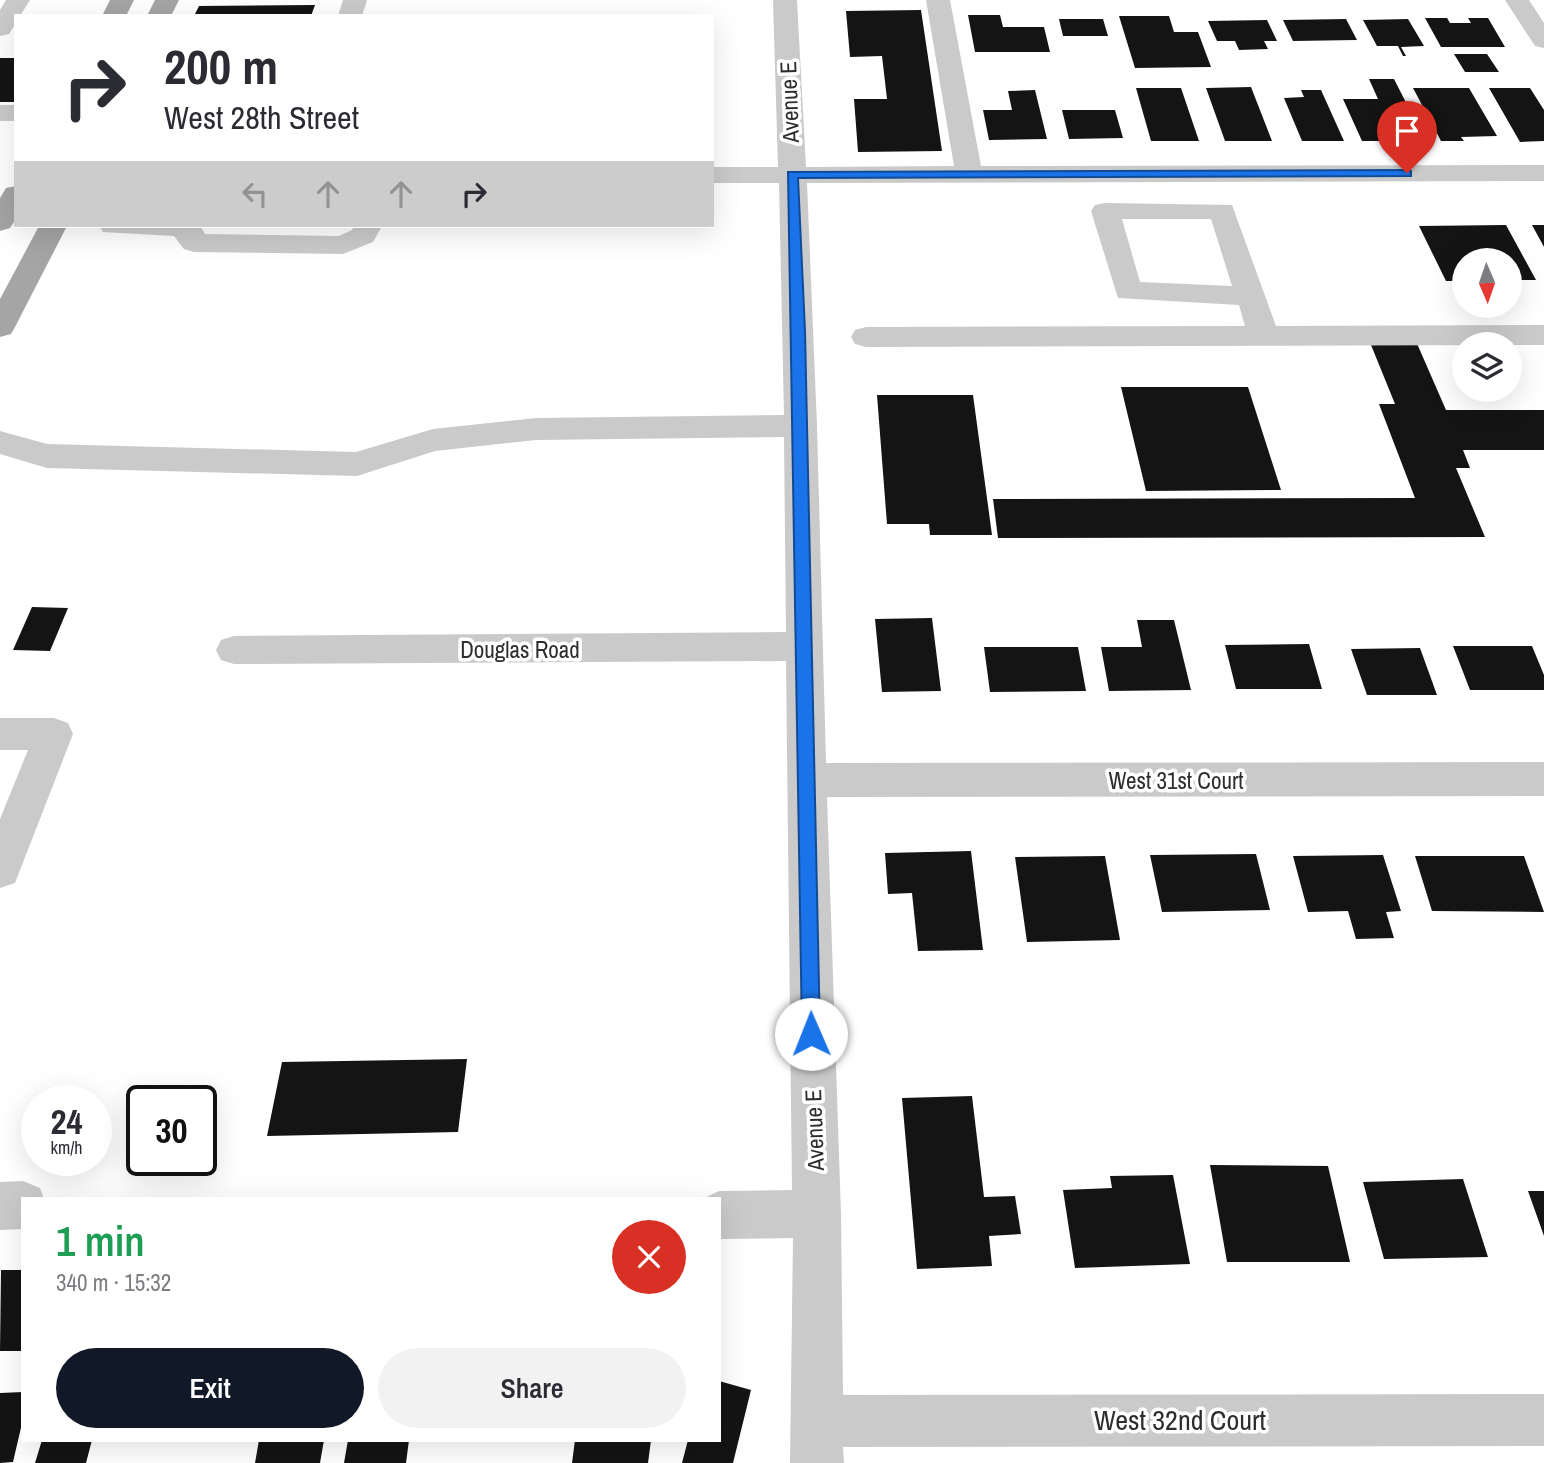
<!DOCTYPE html>
<html lang="en">
<head>
<meta charset="utf-8">
<style>
	body { margin:0; font-family:"Archivo Narrow",sans-serif; background:#f2f2f3; color:#2b2b33; height:100vh; display:flex; flex-direction:column; font-size:26px; white-space:nowrap }
	* { box-sizing:border-box; margin:0 }
	p { font-size:23px; color:#7c7c81 }
	.icon { flex:none; width:38px; height:38px; fill:none; stroke:currentColor; stroke-width:2; stroke-linecap:round; stroke-linejoin:round }
	.map { position:relative; flex:1; overflow:hidden }
	.panel { position:absolute; left:21px; top:1197px; width:700px; height:245px; display:flex; flex-direction:column; background:#fff; border-radius:0px; box-shadow:0 7px 28px #0002 }
	.panel>* { flex:none }
	.banner { position:absolute; left:14px; top:14px; width:700px; height:214px; border-radius:0px; box-shadow:0 7px 28px #0002; background:#fff; color:#2b2b33; overflow:hidden }
	.needle { width:46px; rotate:178deg }
	.controls { position:absolute; left:1452px; top:248px; display:grid; gap:14px }
	.controls a { display:grid; place-items:center; width:70px; height:70px; border-radius:50%; background:#fff; box-shadow:0 7px 28px #0002; font-size:35px }
	.speed { position:absolute; left:21px; top:1085px; display:flex; gap:14px; font-size:35px; font-weight:700; text-align:center }
	.speed>* { display:grid; place-content:center; width:91px; height:91px; border-radius:50%; background:#fff; box-shadow:0 7px 28px #0002; line-height:1 }
	.speed small { font-size:18px; font-weight:400 }
	.speed .limit { border:4px solid #111; border-radius:10px; background:#fff; color:#111 }
	.pin { position:absolute; display:grid; place-items:center; width:60px; height:60px; color:#fff; margin:-72px -30px; border-radius:50% 50% 50% 0; rotate:-45deg; box-shadow:0 0 7px #0007 }
	.pin .icon { rotate:45deg }
	.me { position:absolute; width:77px; margin:-38px; rotate:359deg; stroke-linejoin:round; filter:drop-shadow(0 0 5px #0008) }
	.turn { display:flex; align-items:center; gap:24px; height:147px; padding:0 35px; font-size:32px }
	.turn .icon { width:91px; height:91px; stroke-width:2.5 }
	.turn b { display:block; font-size:49px; line-height:60px }
	.lanes { display:flex; align-items:center; height:66px; padding:0 35px; background:#0003; justify-content:center; gap:35px; direction:ltr }
	.lanes .off { opacity:.35 }
	.round { display:grid; place-items:center; flex:none; width:74px; height:74px; border-radius:37px; background:#f2f2f3 }
	.headline { display:flex; align-items:center; justify-content:space-between; height:119px; padding:0 35px }
	h1 { font-size:42px; font-weight:600; line-height:52px; color:#1e9e55 }
	.button { display:flex; gap:14px; margin-top:auto; padding:14px 35px }
	.button a { flex:1; height:80px; border-radius:42px; background:#111827; color:#fff; font-size:28px; font-weight:600; line-height:80px; text-align:center }
	.button a+a { background:#f2f2f3; color:#2b2b33 }
	.map>svg:first-child { display:block }
</style>
</head>
<body>
<div class="map">
<svg width="1544" height="1463" viewBox="0 0 1544 1463">
	<rect width="100%" height="100%" fill="#fff"/>
	<path fill="#141414" d="M 315,5 L 311,16 L 194,16 L 199,6 Z
		M 921,10 L 942,151 L 858,152 L 854,99 L 887,99 L 882,56 L 850,57 L 846,11 Z
		M 968,15 L 1000,15 L 1003,27 L 1044,27 L 1050,52 L 975,52 Z
		M 1119,16 L 1169,16 L 1174,32 L 1198,32 L 1211,67 L 1135,68 Z
		M 1425,18 L 1447,18 L 1450,23 L 1471,23 L 1468,18 L 1488,18 L 1505,47 L 1441,47 Z
		M 1059,19 L 1103,19 L 1108,36 L 1063,36 Z
		M 1346,19 L 1357,40 L 1293,41 L 1283,20 Z
		M 1408,19 L 1424,46 L 1401,47 L 1406,56 L 1403,56 L 1398,46 L 1377,46 L 1363,20 Z
		M 1267,20 L 1277,41 L 1264,41 L 1268,49 L 1239,50 L 1235,41 L 1217,41 L 1208,21 Z
		M 1454,54 L 1487,54 L 1499,72 L 1465,72 Z
		M 0,58 L 16,58 L 16,102 L 0,102 Z
		M 1369,79 L 1394,79 L 1422,134 L 1383,134 L 1387,141 L 1362,141 L 1343,99 L 1378,99 Z
		M 1251,87 L 1272,141 L 1225,141 L 1206,88 Z
		M 1136,88 L 1181,88 L 1199,141 L 1151,141 Z
		M 1413,88 L 1469,88 L 1497,136 L 1461,137 L 1464,141 L 1441,141 Z
		M 1489,88 L 1530,88 L 1544,110 L 1544,141 L 1520,142 Z
		M 1035,90 L 1047,139 L 989,140 L 983,110 L 1012,110 L 1008,91 Z
		M 1301,90 L 1321,90 L 1344,141 L 1302,141 L 1284,98 L 1304,97 Z
		M 1062,110 L 1115,110 L 1123,138 L 1069,139 Z
		M 1506,225 L 1536,280 L 1510,280 L 1510,261 L 1465,261 L 1465,281 L 1446,281 L 1419,226 Z
		M 1532,225 L 1544,225 L 1544,247 Z
		M 1415,339 L 1446,410 L 1544,410 L 1544,450 L 1463,450 L 1470,468 L 1456,468 L 1485,537 L 998,538 L 993,499 L 1415,498 L 1379,404 L 1395,404 L 1369,340 Z
		M 1121,387 L 1248,387 L 1281,490 L 1146,491 Z
		M 877,395 L 973,395 L 992,535 L 930,535 L 929,524 L 887,524 Z
		M 32,607 L 68,608 L 50,651 L 13,650 Z
		M 932,618 L 941,691 L 882,692 L 875,619 Z
		M 1137,620 L 1174,620 L 1191,690 L 1109,691 L 1101,647 L 1142,647 Z
		M 1309,644 L 1322,689 L 1236,689 L 1225,645 Z
		M 1453,646 L 1532,646 L 1544,675 L 1544,690 L 1470,690 Z
		M 984,647 L 1078,647 L 1086,691 L 990,692 Z
		M 1420,648 L 1437,695 L 1367,695 L 1351,649 Z
		M 971,851 L 983,950 L 918,951 L 912,893 L 888,894 L 885,853 Z
		M 1256,854 L 1270,910 L 1162,912 L 1150,855 Z
		M 1383,855 L 1401,911 L 1386,912 L 1394,938 L 1356,939 L 1348,911 L 1308,912 L 1293,856 Z
		M 1105,856 L 1120,940 L 1027,942 L 1015,857 Z
		M 1415,856 L 1524,856 L 1544,912 L 1432,911 Z
		M 467,1059 L 458,1132 L 267,1136 L 282,1062 Z
		M 972,1096 L 984,1197 L 1015,1196 L 1021,1234 L 989,1236 L 992,1266 L 917,1269 L 902,1098 Z
		M 1210,1165 L 1328,1166 L 1350,1262 L 1227,1262 Z
		M 1173,1175 L 1190,1264 L 1075,1268 L 1063,1190 L 1112,1188 L 1110,1176 Z
		M 1463,1179 L 1488,1257 L 1384,1259 L 1363,1182 Z
		M 1528,1191 L 1544,1191 L 1544,1236 Z
		M 1,1270 L 23,1270 L 23,1351 L 0,1351 Z
		M 719,1381 L 751,1390 L 733,1463 L 682,1463 L 688,1440 L 719,1440 Z
		M 23,1392 L 23,1419 L 13,1462 L 0,1463 L 0,1393 Z
		M 42,1440 L 92,1440 L 86,1463 L 35,1463 Z
		M 259,1440 L 324,1440 L 320,1463 L 255,1463 Z
		M 348,1440 L 409,1440 L 406,1463 L 344,1463 Z
		M 575,1440 L 651,1440 L 648,1463 L 572,1463 Z"/>
	<g fill="none" stroke-linecap="round" stroke-linejoin="round">
		<path fill="#cacaca" fill-rule="evenodd" d="M 6,0 L 30,0 L 20,16 L 16,16 L 16,23 L 9,34 L 0,36 L 0,10 Z
			M 343,0 L 367,0 L 362,16 L 338,16 Z
			M 773,0 L 797,0 L 806,167 L 954,166 L 926,0 L 950,0 L 981,166 L 1544,165 L 1544,181 L 807,183 L 817,426 L 826,763 L 1544,762 L 1544,796 L 827,797 L 841,1214 L 843,1395 L 1544,1394 L 1544,1446 L 843,1447 L 844,1463 L 790,1463 L 793,1238 L 719,1239 L 719,1199 L 702,1199 L 719,1191 L 792,1190 L 786,661 L 234,664 L 221,660 L 216,650 L 221,640 L 234,636 L 786,632 L 784,437 L 536,440 L 435,451 L 357,476 L 47,468 L 0,454 L 0,431 L 47,444 L 356,452 L 433,429 L 536,418 L 784,415 L 779,183 L 712,183 L 712,167 L 778,167 Z
			M 1505,0 L 1529,0 L 1544,23 L 1544,48 L 1535,46 Z
			M 0,105 L 16,105 L 16,121 L 0,121 Z
			M 1105,203 L 1232,205 L 1276,326 L 1544,325 L 1544,345 L 866,347 L 855,344 L 851,337 L 855,330 L 866,327 L 1245,326 L 1239,305 L 1118,298 L 1091,211 L 1095,205 ZM 1122,219 L 1211,219 L 1232,286 L 1140,282 Z
			M 99,226 L 200,226 L 205,234 L 339,236 L 352,230 L 354,226 L 382,226 L 373,242 L 343,254 L 194,252 L 184,249 L 174,236 L 103,232 Z
			M 0,718 L 54,718 L 68,723 L 73,734 L 15,883 L 0,888 L 0,819 L 28,750 L 0,750 Z
			M 23,1181 L 40,1188 L 44,1199 L 23,1199 L 23,1229 L 0,1230 L 0,1182 Z"/>
		<path fill="#a5a5a5" fill-rule="evenodd" d="M 110,0 L 134,0 L 126,16 L 102,16 Z
			M 155,0 L 179,0 L 171,16 L 147,16 Z
			M 16,186 L 16,219 L 10,228 L 0,231 L 0,198 L 6,188 Z
			M 39,226 L 67,226 L 15,327 L 11,334 L 0,337 L 0,299 Z"/>
	</g>
	<path fill="#1a73e8" stroke="#114b97" stroke-width="2" d="M 1407,170 L 1411,171 L 1411,176 L 798,178 L 805,331 L 820,1034 L 817,1040 L 811,1042 L 804,1040 L 802,1034 L 788,172 Z"/>
	<g text-anchor="middle" dominant-baseline="central" stroke-width="7" stroke-linejoin="round" paint-order="stroke">
		<g font-size="23" fill="#2d2d2d" stroke="#fff">
			<text transform="translate(789 102) rotate(-92)">Avenue E</text>
			<text x="520" y="649">Douglas Road</text>
			<text x="1176" y="780">West 31st Court</text>
			<text transform="translate(814 1130) rotate(-92)">Avenue E</text>
		</g>
		<g font-size="28" fill="#2d2d2d" stroke="#fff">
			<text x="1180" y="1420">West 32nd Court</text>
		</g>
	</g>
</svg>
<div class="controls">
<a><svg class="needle" viewBox="-14 -14 28 28"><path d="M0-13l5 13h-10z" fill="#e53935"/><path d="M0 13l5-13h-10z" fill="#7c7c81"/></svg></a>
<a><svg class="icon" aria-label="layers" viewBox="0 0 24 24"><path d="M12 4l9 5-9 5-9-5zM3 14l9 5 9-5"/></svg></a>
</div>
<div class="speed"><div>24<small>km/h</small></div><div class="limit">30</div></div>
<div class="pin" style="left:1407px;top:173px;background:#d93025"><svg class="icon" aria-label="arrive" viewBox="0 0 24 24"><path d="M6 21V4h12l-3 4 3 4H6"/></svg></div>
<svg class="me" style="left:811px;top:1034px" viewBox="-20 -20 40 40"><circle r="19" fill="#fff"/><path d="M0-13L10 11 0 6-10 11z" fill="#1a73e8"/></svg>
<div class="banner">
<div class="turn"><svg class="icon" aria-label="right" viewBox="0 0 24 24"><path d="M7 20v-9h11M14 6l5 5-5 5"/></svg><div><b>200 m</b>West 28th Street</div></div>
<div class="lanes"><svg class="icon off" aria-label="left" viewBox="0 0 24 24"><path d="M17 20v-9H6M10 6l-5 5 5 5"/></svg><svg class="icon off" aria-label="ahead" viewBox="0 0 24 24"><path d="M12 20V5M6 11l6-6 6 6"/></svg><svg class="icon off" aria-label="ahead" viewBox="0 0 24 24"><path d="M12 20V5M6 11l6-6 6 6"/></svg><svg class="icon" aria-label="right" viewBox="0 0 24 24"><path d="M7 20v-9h11M14 6l5 5-5 5"/></svg></div>
</div>
<section class="panel">
<div class="headline"><div><h1>1 min</h1><p>340 m · 15:32</p></div><a class="round" style="background:#d93025;color:#fff"><svg class="icon" aria-label="close" viewBox="0 0 24 24"><path d="M6 6l12 12M18 6L6 18"/></svg></a></div>
<div class="button"><a>Exit</a><a>Share</a></div>
</section>
</div>
</body>
</html>
